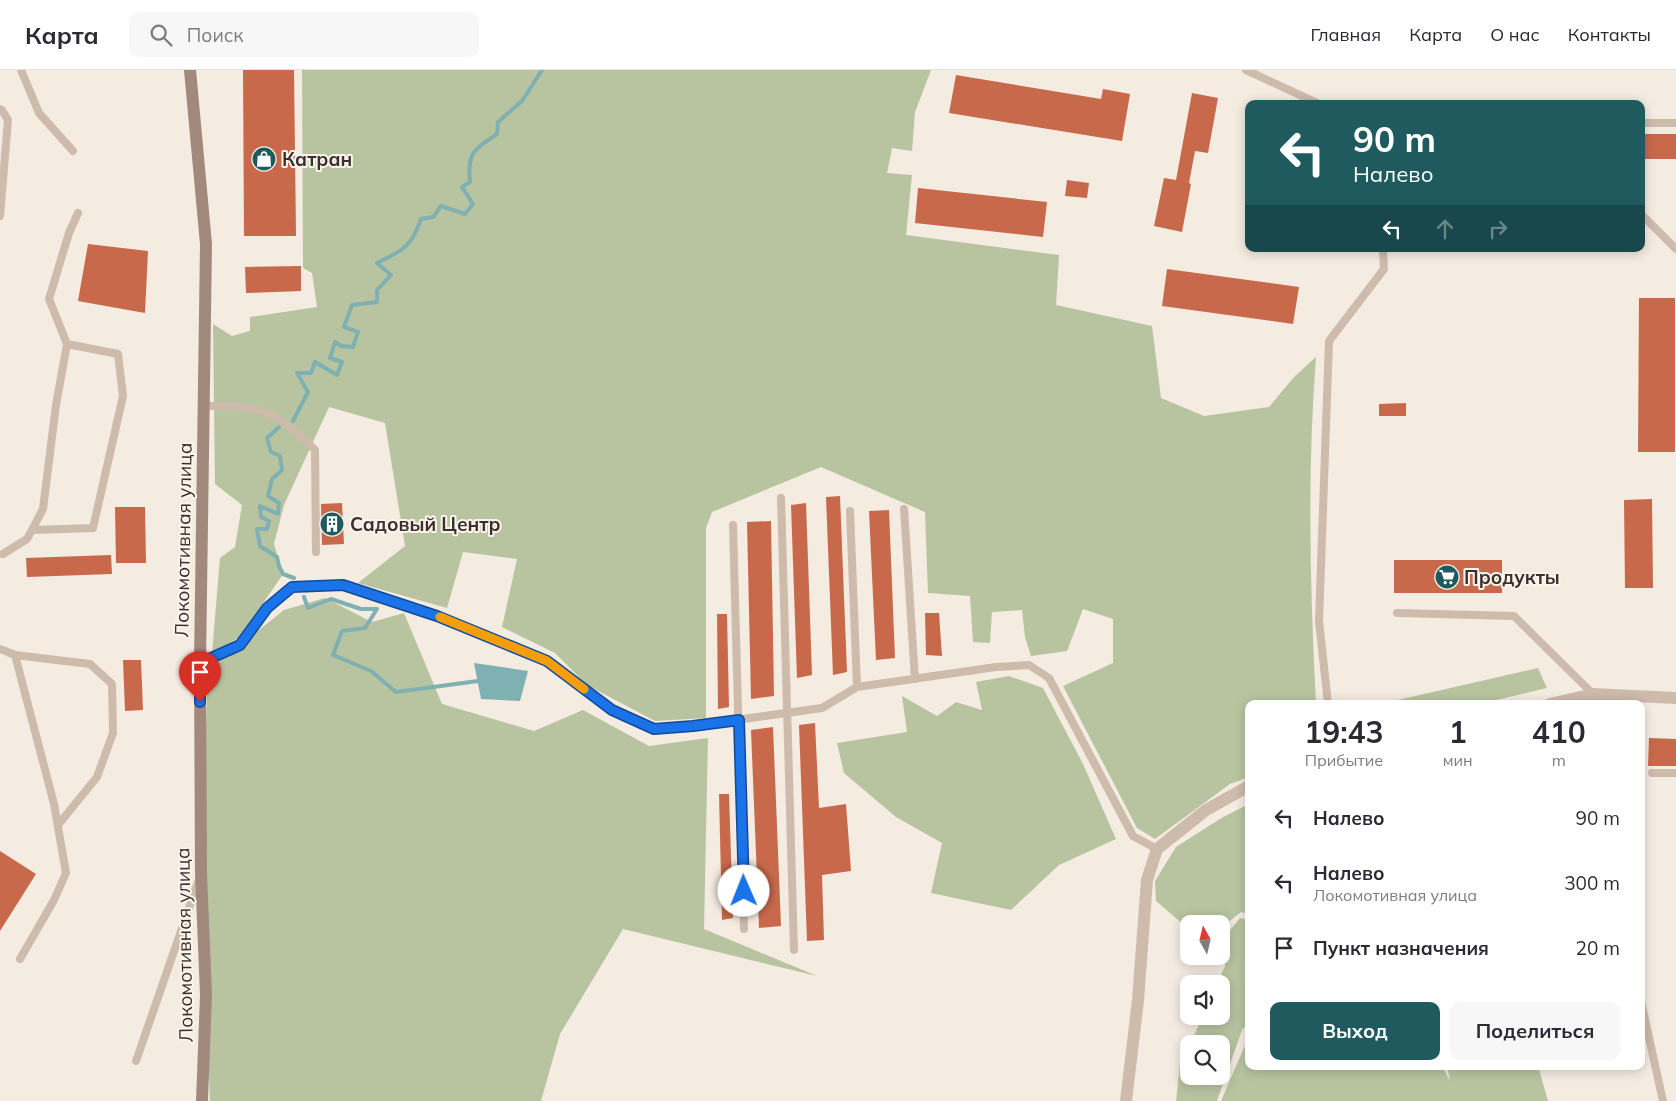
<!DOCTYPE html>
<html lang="ru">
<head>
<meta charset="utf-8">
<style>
	body { margin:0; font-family:Mulish,sans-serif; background:#f7f7f7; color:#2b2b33; height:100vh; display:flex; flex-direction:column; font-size:19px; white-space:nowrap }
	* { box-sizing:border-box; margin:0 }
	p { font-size:16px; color:#7c7c81 }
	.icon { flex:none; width:28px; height:28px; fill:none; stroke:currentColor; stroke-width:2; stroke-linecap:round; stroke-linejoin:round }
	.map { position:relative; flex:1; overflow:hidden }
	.drawer { position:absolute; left:1245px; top:630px; width:400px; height:370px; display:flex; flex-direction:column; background:#fff; border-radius:10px; box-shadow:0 2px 12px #0003 }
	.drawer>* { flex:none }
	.banner { position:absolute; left:1245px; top:30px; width:400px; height:152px; border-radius:10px; box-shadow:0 2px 12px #0003; background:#1f5a5e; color:#fff; overflow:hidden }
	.needle { width:32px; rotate:352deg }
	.controls { position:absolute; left:1180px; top:845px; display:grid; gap:10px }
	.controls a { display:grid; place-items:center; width:50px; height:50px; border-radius:10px; background:#fff; box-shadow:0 2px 12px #0003; font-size:25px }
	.pin { position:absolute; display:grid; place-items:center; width:42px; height:42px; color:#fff; margin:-51px -21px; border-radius:50% 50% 50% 0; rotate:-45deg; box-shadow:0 0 5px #0007 }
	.pin .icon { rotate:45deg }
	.me { position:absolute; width:55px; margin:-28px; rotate:359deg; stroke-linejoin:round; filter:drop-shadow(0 0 4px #0008) }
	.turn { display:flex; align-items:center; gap:18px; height:105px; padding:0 25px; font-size:22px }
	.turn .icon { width:65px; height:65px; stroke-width:2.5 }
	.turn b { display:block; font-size:35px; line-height:42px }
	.lanes { display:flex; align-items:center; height:48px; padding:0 25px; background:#0003; justify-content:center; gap:25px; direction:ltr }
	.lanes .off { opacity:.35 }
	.eta { display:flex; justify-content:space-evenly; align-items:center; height:85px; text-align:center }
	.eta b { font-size:30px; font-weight:700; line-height:35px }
	.action { display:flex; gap:10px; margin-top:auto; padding:10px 25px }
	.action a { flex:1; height:58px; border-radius:10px; background:#1f5a5e; color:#fff; font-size:20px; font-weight:700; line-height:58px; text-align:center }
	.action a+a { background:#f7f7f7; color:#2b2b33 }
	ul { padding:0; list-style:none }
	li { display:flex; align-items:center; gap:15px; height:65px; padding:0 25px }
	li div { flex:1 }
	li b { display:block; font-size:19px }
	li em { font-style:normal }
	header { display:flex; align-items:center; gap:30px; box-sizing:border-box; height:70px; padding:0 25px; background:#fff; border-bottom:1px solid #e1e1e2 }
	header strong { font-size:24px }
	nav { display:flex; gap:28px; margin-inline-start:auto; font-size:18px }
	.search { width:350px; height:45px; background:#f7f7f7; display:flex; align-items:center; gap:12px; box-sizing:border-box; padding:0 18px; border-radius:10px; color:#7c7c81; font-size:19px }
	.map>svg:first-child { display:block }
</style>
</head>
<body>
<header>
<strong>Карта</strong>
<div class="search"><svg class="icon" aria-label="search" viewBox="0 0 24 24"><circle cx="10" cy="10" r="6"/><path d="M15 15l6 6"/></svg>Поиск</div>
<nav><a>Главная</a><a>Карта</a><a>О нас</a><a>Контакты</a></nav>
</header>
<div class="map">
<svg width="1676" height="1031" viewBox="0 0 1676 1031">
	<rect width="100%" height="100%" fill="#f4ebe1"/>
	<path fill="#b8c4a0" d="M 302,0 L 931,0 L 915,42 L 912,81 L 892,78 L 887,103 L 912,105 L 906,165 L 1059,185 L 1056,235 L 1152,256 L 1161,328 L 1204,346 L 1269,337 L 1294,307 L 1316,287 C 1307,402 1310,518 1316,634 L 1249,634 L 1249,707 L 1230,714 L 1155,769 L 1137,758 L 1063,616 L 1113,593 L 1113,549 L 1083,539 L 1067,581 L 1031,586 L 1025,567 L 1022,540 L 992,542 L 990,573 L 973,572 L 970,526 L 928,523 L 925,442 L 821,397 L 712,442 L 706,458 L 706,648 L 655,651 L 587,615 L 555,583 L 502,557 L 517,489 L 463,482 L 447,538 L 358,513 L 405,476 L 385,353 L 329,337 L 284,435 L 274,474 L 283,504 L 240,567 L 212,583 L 220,488 L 235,477 L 242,435 L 215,414 L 213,254 L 232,266 L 250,261 L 250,247 L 317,237 L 312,203 L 303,198 Z
		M 325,528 L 372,552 L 404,543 L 442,634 L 534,661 L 583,640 L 649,676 L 708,668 L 704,859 L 817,906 L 623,859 L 560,964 L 541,1031 L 210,1031 L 201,803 L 208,601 L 284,540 Z
		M 1538,598 L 1547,618 L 1479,634 L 1380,634 Z
		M 1009,606 L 1043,618 L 1083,694 L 1116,769 L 1059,795 L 1011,840 L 931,823 L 942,773 L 896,747 L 844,703 L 837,673 L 907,662 L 902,626 L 937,646 L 956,632 L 982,640 L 976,612 Z
		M 1249,734 L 1249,844 L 1241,842 L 1221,858 L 1221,854 L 1184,855 L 1156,831 L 1155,811 L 1176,777 L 1223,747 Z
		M 1240,848 L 1249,850 L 1249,952 L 1242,960 L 1217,1031 L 1176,1031 L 1180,994 L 1189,976 L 1189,1006 L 1221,1006 L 1221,974 L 1190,974 L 1203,946 L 1221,946 L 1221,914 L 1217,914 L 1225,896 L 1226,865 Z
		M 1249,966 L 1249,996 L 1442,996 L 1450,1011 L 1447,996 L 1538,996 L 1548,1031 L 1221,1031 Z"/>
	<path fill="#7fb0b2" d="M 474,593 L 528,601 L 520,631 L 481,629 Z"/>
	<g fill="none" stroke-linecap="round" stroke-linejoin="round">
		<path stroke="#7fb0b2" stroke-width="4" d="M 293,351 L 308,322 L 297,303 L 311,303 L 315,292 L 337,305 L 342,292 L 330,288 L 335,272 L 341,276 L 353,277 L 358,262 L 344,257 L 352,235 L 377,232 L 377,220 L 391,205 L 377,193 C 403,180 411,178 421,149 L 433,147 L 441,136 L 465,144 L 473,134 L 462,117 L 470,112 C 467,82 474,80 497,64 L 498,52 L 522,31 L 542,0
			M 279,357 L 267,368 L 271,382 L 280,386 L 282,400 L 272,409 L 268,426 L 279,433 L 278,444 L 260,436 L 261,447 L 269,451 L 267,459 L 257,459 L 260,476 L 277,487 L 279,496 L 283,504 L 294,508
			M 304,527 L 308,538 L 331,529 L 361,539 L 377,539 L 365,558 L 342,561 L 333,585 L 371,601 L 396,622 L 478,611"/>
	</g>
	<path fill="#c8694b" d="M 243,0 L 294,0 L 296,166 L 244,166 Z
		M 956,5 L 1101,29 L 1103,19 L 1130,24 L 1122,71 L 949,43 Z
		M 1192,23 L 1218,28 L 1208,83 L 1195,81 L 1189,113 L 1191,114 L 1182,162 L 1154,156 L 1164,108 L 1176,110 Z
		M 1641,64 L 1676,64 L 1676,89 L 1641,89 Z
		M 1067,110 L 1089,113 L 1087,128 L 1065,126 Z
		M 918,118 L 1047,132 L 1043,167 L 915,153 Z
		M 88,174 L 148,181 L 145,243 L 78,231 Z
		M 301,196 L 301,221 L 246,223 L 245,197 Z
		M 1167,199 L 1299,217 L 1293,254 L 1162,236 Z
		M 1639,228 L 1675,228 L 1675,382 L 1638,382 Z
		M 1406,333 L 1406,346 L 1379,346 L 1379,334 Z
		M 840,426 L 847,602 L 833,605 L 826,427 Z
		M 1652,429 L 1653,518 L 1625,518 L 1624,430 Z
		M 342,433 L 344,474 L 322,475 L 321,434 Z
		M 806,433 L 812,605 L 797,608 L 791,435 Z
		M 115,437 L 145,437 L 146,493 L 116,493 Z
		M 889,440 L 895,588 L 876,590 L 869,441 Z
		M 771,451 L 774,626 L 751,629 L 747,452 Z
		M 111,485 L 112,504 L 27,507 L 26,488 Z
		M 1394,490 L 1502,490 L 1502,523 L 1394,523 Z
		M 925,543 L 939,543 L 942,586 L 926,585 Z
		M 717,544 L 727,544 L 729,637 L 718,639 Z
		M 123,590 L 141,590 L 143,640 L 125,641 Z
		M 815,653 L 819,738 L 846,734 L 851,801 L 822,805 L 824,870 L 807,871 L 799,655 Z
		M 773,657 L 781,856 L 759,858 L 751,660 Z
		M 1649,668 L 1676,669 L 1676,696 L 1648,696 Z
		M 719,724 L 729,724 L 733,848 L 722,850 Z
		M 0,781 L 36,804 L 0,861 Z"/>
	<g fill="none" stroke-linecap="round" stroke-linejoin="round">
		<path stroke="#cdbbac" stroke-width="8" d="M 21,0 L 39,43 L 73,81
			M 1246,0 L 1319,34
			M 0,39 L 2,40 L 8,50 L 0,146
			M 1641,53 L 1676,53
			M 1641,144 L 1676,179
			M 67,274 L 118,284 L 123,326 L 93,458 L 32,460 L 43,439 L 56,335 L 67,274 L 49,229 L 69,163 L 78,143
			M 203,336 C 257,334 278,340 315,380 L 316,482
			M 781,428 L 794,880
			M 904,439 L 915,609
			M 850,441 L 857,617
			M 733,455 L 744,859
			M 3,484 L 27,469 L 32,460
			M 1397,543 L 1514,546 L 1593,624
			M 0,579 L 15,585 L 54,734 L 66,803 L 54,830 L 20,889
			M 15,585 L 90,594 L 112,614 L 113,663 L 97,707 L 58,755
			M 200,593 L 240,575 L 267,538 L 292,517 L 343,515 L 437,546 L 547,591 L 612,640 L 654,659 L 693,656 L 822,638 L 857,617 L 996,597 L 1029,595 L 1049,608 L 1133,766 L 1157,779
			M 1328,634 L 1319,551 L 1329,271 L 1384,199 L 1383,179
			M 1652,703 L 1676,703
			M 1641,931 L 1663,1031
			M 136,991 L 198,812"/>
		<path stroke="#cdbbac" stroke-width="12" d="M 1550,634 L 1593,624 L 1676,628
			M 1126,1031 L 1138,930 L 1147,810 L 1157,779 L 1206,740 L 1249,716"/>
		<path stroke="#a18a7d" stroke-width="12" d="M 190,0 L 206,174 L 200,593 L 201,803 L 206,925 L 202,1031"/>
	</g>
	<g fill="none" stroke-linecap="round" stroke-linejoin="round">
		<defs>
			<path id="route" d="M 200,632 L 200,593 L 240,575 L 267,538 L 292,517 L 343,515 L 437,546 L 547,591 L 612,640 L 654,659 L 693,656 L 739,650 L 744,821"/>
		</defs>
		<use href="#route" stroke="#114b97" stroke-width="12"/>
		<use href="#route" stroke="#1a73e8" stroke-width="9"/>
		<path stroke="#f59e0b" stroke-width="9" d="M 440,547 L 547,591 L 584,619"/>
	</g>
	<defs>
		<symbol id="shop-disc" viewBox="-11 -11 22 22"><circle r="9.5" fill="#1f5a5e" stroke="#fbf5ee"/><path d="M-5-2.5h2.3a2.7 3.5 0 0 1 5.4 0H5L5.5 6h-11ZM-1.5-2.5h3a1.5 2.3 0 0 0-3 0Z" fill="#fff"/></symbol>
		<symbol id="building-disc" viewBox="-11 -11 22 22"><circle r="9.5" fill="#1f5a5e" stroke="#fbf5ee"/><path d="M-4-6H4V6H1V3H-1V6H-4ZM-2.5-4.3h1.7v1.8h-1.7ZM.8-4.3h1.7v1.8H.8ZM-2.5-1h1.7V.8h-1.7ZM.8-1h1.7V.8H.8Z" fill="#fff"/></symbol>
		<symbol id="supermarket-disc" viewBox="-11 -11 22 22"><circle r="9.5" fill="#1f5a5e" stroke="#fbf5ee"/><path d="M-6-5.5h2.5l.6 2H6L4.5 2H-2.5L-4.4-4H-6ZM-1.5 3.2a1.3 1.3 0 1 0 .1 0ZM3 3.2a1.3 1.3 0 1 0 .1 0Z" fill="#fff"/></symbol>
	</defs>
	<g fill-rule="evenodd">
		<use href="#shop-disc" x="250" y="75" width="28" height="28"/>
		<use href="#building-disc" x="318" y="440" width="28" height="28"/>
		<use href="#supermarket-disc" x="1433" y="493" width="28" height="28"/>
	</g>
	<g text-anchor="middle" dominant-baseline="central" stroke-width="4" stroke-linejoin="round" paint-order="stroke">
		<g font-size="19" font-weight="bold" fill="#3b302b" stroke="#fbf5ee" text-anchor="start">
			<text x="282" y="89">Катран</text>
			<text x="350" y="454">Садовый Центр</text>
			<text x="1464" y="507">Продукты</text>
		</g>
		<g font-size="19" fill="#3b302b" stroke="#fbf5ee">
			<text transform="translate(183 470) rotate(-89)">Локомотивная улица</text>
			<text transform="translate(184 875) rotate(-91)">Локомотивная улица</text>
		</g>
	</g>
</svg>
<div class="controls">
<a><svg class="needle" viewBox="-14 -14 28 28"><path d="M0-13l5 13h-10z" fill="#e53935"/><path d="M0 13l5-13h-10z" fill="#7c7c81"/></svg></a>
<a><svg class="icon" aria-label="sound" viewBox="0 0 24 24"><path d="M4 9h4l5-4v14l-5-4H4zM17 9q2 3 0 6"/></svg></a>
<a><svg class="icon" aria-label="search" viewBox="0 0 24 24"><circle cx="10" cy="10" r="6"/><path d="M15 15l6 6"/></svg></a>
</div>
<div class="pin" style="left:200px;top:632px;background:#d93025"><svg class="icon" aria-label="arrive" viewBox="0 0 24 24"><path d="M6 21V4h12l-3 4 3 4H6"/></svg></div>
<svg class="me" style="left:744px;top:821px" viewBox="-20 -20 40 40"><circle r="19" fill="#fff"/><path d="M0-13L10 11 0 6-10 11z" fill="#1a73e8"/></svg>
<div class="banner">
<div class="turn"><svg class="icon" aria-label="left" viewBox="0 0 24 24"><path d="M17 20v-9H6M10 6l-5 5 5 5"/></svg><div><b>90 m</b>Налево</div></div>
<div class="lanes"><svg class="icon" aria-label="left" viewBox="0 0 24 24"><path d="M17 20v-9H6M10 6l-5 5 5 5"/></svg><svg class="icon off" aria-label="ahead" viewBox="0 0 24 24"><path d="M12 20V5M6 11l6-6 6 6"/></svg><svg class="icon off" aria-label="right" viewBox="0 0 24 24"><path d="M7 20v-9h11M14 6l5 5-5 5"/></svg></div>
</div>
<section class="drawer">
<div class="eta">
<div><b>19:43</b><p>Прибытие</p></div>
<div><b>1</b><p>мин</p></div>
<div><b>410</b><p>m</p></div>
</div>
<ul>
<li><svg class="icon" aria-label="left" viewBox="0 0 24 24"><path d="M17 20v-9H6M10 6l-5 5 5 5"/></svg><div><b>Налево</b></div><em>90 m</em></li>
<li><svg class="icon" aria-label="left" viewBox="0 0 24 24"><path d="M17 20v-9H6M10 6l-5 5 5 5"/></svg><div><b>Налево</b><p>Локомотивная улица</p></div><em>300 m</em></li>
<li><svg class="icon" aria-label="arrive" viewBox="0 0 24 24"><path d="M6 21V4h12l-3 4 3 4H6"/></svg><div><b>Пункт назначения</b></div><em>20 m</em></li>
</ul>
<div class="action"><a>Выход</a><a>Поделиться</a></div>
</section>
</div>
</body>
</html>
